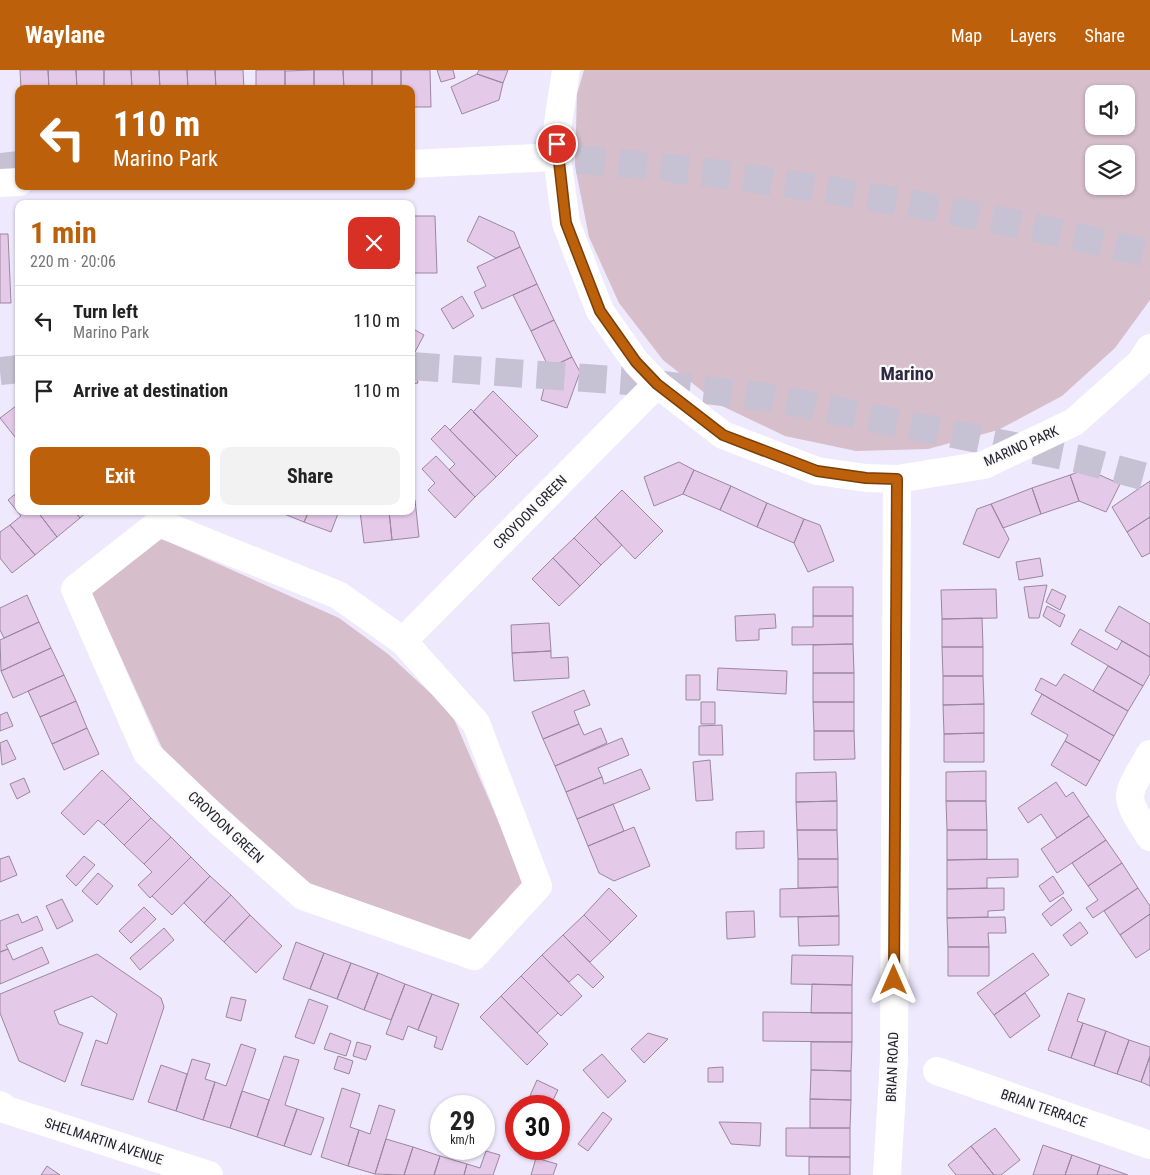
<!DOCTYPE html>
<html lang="en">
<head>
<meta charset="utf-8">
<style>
	body { margin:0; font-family:"Roboto Condensed",sans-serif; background:#f2f2f2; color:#222; height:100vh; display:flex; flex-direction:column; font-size:19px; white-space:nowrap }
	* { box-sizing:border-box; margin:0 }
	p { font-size:16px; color:#767676 }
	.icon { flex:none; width:28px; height:28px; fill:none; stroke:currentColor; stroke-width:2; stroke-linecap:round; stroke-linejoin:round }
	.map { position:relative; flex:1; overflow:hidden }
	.drawer { position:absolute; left:15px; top:130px; width:400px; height:315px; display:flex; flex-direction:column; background:#fff; border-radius:10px; box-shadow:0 1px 4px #0004 }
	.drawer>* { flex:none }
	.banner { position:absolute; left:15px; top:15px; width:400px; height:105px; border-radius:10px; box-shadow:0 1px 4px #0004; background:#bc600c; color:#fff; overflow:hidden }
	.buttons { position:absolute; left:1085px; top:15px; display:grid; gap:10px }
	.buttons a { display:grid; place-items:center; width:50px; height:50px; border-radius:10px; background:#fff; box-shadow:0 1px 4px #0004; font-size:25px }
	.speed { position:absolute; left:430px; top:1025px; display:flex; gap:10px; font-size:25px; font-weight:700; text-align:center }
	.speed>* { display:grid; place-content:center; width:65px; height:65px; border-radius:50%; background:#fff; box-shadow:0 1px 4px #0004; line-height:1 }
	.speed small { font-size:12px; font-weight:400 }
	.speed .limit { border:8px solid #d22; background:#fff; color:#111 }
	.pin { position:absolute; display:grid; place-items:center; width:42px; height:42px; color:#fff; margin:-21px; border:2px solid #fff; border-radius:50%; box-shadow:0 1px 5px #0007 }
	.me { position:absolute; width:55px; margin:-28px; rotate:0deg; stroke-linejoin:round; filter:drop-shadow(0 0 4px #0008) }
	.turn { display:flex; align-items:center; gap:18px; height:105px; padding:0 15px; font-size:22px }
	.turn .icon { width:65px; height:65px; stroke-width:2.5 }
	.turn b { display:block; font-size:35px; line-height:42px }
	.round { display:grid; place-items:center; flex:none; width:52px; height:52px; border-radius:10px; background:#f2f2f2 }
	.head { display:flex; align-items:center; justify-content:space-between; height:85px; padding:0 15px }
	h1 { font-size:30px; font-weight:700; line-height:38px; color:#bc600c }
	.cta { display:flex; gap:10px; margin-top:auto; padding:10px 15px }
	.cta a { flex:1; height:58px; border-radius:10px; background:#bc600c; color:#fff; font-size:20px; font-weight:700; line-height:58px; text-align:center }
	.cta a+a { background:#f2f2f2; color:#222 }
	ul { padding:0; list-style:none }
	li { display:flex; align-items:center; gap:15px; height:70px; padding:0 15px; border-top:1px solid #e0e0e0 }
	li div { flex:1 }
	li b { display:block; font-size:19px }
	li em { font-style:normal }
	header { display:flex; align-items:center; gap:30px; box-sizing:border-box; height:70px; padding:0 25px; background:#bc600c; color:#fff }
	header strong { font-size:24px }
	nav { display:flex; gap:28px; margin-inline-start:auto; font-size:18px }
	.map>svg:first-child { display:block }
</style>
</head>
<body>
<header>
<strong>Waylane</strong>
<nav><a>Map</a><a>Layers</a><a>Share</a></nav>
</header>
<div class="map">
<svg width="1150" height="1105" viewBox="0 0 1150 1105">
	<rect width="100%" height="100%" fill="#eee9fd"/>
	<path fill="#d6becb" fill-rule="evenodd" d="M 584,0 L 1150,0 L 1150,230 L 1115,278 L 1062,326 L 998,360 L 928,379 L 856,381 L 785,366 L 720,335 L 663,290 L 619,233 L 589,167 L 575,96 L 577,24 ZM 1094,24 L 1126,24 L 1126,56 L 1094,56 ZM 1094,84 L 1126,84 L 1126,116 L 1094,116 Z
		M 158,467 L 339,548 L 388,584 L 451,642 L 526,815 L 473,872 L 309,813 L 211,725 L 163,680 L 89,517 Z"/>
	<path fill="#e4c9e9" stroke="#9b86a0" d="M 20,0 L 48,0 L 49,19 L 21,19 Z
		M 48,0 L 76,0 L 77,19 L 49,19 Z
		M 76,0 L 104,0 L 104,19 L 77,19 Z
		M 104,0 L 131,0 L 132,19 L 104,19 Z
		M 131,0 L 159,0 L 160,19 L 132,19 Z
		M 159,0 L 187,0 L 188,19 L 160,19 Z
		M 187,0 L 215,0 L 216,19 L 188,19 Z
		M 215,0 L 243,0 L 244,19 L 216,19 Z
		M 256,0 L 285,0 L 285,19 L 256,19 Z
		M 314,0 L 314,19 L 285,19 L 285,1 Z
		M 314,0 L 343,0 L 344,19 L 314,19 Z
		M 343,0 L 372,0 L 372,19 L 344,19 Z
		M 372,0 L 401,0 L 401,19 L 372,19 Z
		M 401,0 L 430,0 L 431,37 L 411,37 L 411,19 L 401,19 Z
		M 437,0 L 453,0 L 455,8 L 441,12 Z
		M 479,0 L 508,0 L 503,13 L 477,4 Z
		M 477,4 L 503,13 L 499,30 L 462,44 L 451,17 Z
		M 411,146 L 435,146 L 437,203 L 411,203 Z
		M 479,146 L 514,162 L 520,177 L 496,188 L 467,171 Z
		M 0,164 L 8,164 L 11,233 L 0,233 Z
		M 520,177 L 537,214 L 482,239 L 474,222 L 486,216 L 477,197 Z
		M 537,214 L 554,250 L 531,261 L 513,225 Z
		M 462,226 L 474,246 L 453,259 L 441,239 Z
		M 554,250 L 572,287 L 549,298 L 531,261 Z
		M 415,260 L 424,265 L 415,282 L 411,280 L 411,266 Z
		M 411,286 L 418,313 L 411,314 Z
		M 572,287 L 580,302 L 567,338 L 541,330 L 549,298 Z
		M 493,321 L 538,366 L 517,386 L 473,342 Z
		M 16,336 L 19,340 L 19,372 L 0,348 Z
		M 471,339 L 517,386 L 496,407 L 450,360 Z
		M 445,355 L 496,407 L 475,427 L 449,400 L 455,394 L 431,369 Z
		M 436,386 L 475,427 L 455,448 L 428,420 L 435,413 L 422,399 Z
		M 679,392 L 694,400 L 683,424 L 654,436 L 644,407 Z
		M 1086,399 L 1120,414 L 1106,442 L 1079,431 L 1070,405 Z
		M 694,400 L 731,416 L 720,440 L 683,424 Z
		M 1070,405 L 1079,431 L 1041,444 L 1032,418 Z
		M 1150,411 L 1150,447 L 1127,462 L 1112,437 Z
		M 731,416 L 767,433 L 757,457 L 720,440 Z
		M 1032,418 L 1041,444 L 1003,458 L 991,434 Z
		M 622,420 L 663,461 L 635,489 L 595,447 Z
		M 19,421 L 19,441 L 37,441 L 57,467 L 35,485 L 10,455 L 21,446 L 8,430 Z
		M 411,430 L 415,430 L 419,467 L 392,470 L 389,441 L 411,441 Z
		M 767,433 L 804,449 L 794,473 L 757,457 Z
		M 991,434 L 1009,469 L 999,488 L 963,474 L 977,439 Z
		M 37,441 L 74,441 L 80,448 L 57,467 Z
		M 74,441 L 88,441 L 80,448 Z
		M 277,441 L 309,441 L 304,452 Z
		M 309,441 L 339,441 L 331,462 L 304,452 Z
		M 360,441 L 389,441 L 392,470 L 364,473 Z
		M 595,447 L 622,475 L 601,495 L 574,468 Z
		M 1150,447 L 1150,483 L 1142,487 L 1127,462 Z
		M 804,449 L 820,455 L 834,491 L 808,502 L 794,473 Z
		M 10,455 L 35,485 L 12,503 L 0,488 L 0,462 Z
		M 574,468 L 601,495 L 580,516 L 553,488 Z
		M 553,488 L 580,516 L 559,536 L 532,509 Z
		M 1040,488 L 1043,506 L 1019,510 L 1016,492 Z
		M 1047,515 L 1039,548 L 1029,548 L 1024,517 Z
		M 813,517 L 853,517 L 853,546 L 813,546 Z
		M 996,519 L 997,548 L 942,549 L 941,520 Z
		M 1052,519 L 1066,526 L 1060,540 L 1046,532 Z
		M 27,525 L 39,552 L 4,568 L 0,560 L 0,538 Z
		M 1047,536 L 1065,545 L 1060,557 L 1043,546 Z
		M 1119,536 L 1150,554 L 1150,587 L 1105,561 Z
		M 775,544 L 776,558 L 759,559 L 759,570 L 736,571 L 735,546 Z
		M 813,546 L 853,546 L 853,574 L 792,575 L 792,557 L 813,557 Z
		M 982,548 L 983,577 L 942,577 L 942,549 Z
		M 39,552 L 51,578 L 1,601 L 0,570 Z
		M 549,553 L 551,581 L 512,583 L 511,555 Z
		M 1080,559 L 1117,580 L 1122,571 L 1150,587 L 1150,604 L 1143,616 L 1071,574 Z
		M 853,574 L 854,603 L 813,603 L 813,575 Z
		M 942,577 L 983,577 L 983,606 L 943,606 Z
		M 51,578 L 64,605 L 13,628 L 1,601 Z
		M 551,581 L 551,588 L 568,587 L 569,608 L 514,611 L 512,583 Z
		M 1108,596 L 1143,616 L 1128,641 L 1093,621 Z
		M 718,598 L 787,601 L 786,624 L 717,620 Z
		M 813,603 L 854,603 L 854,632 L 813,632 Z
		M 1064,604 L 1128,641 L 1114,666 L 1035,620 L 1041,608 L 1056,616 Z
		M 64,605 L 76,631 L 40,647 L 28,621 Z
		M 686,605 L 700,605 L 700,630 L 686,630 Z
		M 943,606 L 983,606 L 984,634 L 943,635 Z
		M 584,620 L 590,635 L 574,641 L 579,654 L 543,669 L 532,642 Z
		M 1042,624 L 1114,666 L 1100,691 L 1065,671 L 1068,665 L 1031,644 Z
		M 76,631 L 87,658 L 52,674 L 40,647 Z
		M 701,632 L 715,632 L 715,654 L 701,654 Z
		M 813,632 L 854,632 L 854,661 L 814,661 Z
		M 984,634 L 984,663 L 944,664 L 943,635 Z
		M 7,642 L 13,656 L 0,661 L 0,645 Z
		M 579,654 L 584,665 L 601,658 L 607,673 L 555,696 L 543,669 Z
		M 722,655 L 723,685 L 699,685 L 699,656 Z
		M 87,658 L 99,684 L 64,700 L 52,674 Z
		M 814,661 L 854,661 L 855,689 L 814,690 Z
		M 984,663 L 984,692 L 944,692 L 944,664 Z
		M 622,668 L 629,685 L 598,698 L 602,707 L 566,722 L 555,696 Z
		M 7,670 L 16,689 L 2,695 L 0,673 Z
		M 1065,671 L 1100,691 L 1086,716 L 1051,695 Z
		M 710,690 L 713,730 L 696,731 L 693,692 Z
		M 641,699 L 650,719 L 577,749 L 566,722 L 602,707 L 604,714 Z
		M 102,700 L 131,728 L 104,755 L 98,750 L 84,765 L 61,743 Z
		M 986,701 L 986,731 L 946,731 L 946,702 Z
		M 836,702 L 837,731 L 796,732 L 796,703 Z
		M 24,708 L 30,722 L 17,729 L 10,714 Z
		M 1056,712 L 1066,727 L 1073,722 L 1089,746 L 1057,768 L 1041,744 L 1028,753 L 1018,738 Z
		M 131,728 L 151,748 L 124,775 L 104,755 Z
		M 837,731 L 837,760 L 797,760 L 796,732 Z
		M 946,731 L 986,731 L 987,760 L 947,760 Z
		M 613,734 L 624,761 L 588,776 L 577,749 Z
		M 1089,746 L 1106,770 L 1057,803 L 1041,779 Z
		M 151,748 L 171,767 L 144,794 L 124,775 Z
		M 634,757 L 650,796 L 614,811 L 599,803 L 588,776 Z
		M 797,760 L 837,760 L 838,789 L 798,789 Z
		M 947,760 L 987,760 L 987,789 L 947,790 Z
		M 764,761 L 764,778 L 736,779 L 736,762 Z
		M 171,767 L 191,787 L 150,828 L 138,815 L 152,802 L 144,794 Z
		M 1106,770 L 1122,793 L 1088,816 L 1072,793 Z
		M 9,786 L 17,805 L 0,812 L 0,789 Z
		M 84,786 L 95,795 L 76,816 L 66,806 Z
		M 191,787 L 210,806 L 172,845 L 152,826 Z
		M 798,789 L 838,789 L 838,817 L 798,818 Z
		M 1018,789 L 1018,807 L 987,808 L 987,818 L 947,819 L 947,790 Z
		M 1122,793 L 1138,818 L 1093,848 L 1086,838 L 1098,830 L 1088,816 Z
		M 98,803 L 113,816 L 97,835 L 82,821 Z
		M 210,806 L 231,825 L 204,853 L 184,833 Z
		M 1053,806 L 1064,823 L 1050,832 L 1039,816 Z
		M 838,817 L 839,846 L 780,847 L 780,819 Z
		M 609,818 L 637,846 L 611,872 L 584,845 Z
		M 1004,818 L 1004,840 L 988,841 L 988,847 L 947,848 L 947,819 Z
		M 1138,818 L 1150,836 L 1150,844 L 1120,865 L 1104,841 Z
		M 231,825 L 250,845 L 224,872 L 204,853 Z
		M 1063,827 L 1072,840 L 1051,856 L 1042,844 Z
		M 62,829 L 73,851 L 57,859 L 46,836 Z
		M 144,837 L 156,849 L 131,873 L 119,861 Z
		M 754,841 L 755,867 L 727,869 L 726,842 Z
		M 18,844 L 22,853 L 37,846 L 43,860 L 6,875 L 8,879 L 0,882 L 0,851 Z
		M 1150,844 L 1150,879 L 1136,888 L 1120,865 Z
		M 250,845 L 282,876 L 256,903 L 224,872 Z
		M 584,845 L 611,872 L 590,892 L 563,865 Z
		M 839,846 L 839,875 L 799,876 L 798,847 Z
		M 1005,847 L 1006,863 L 988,863 L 989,877 L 948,877 L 947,848 Z
		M 1080,852 L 1088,863 L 1071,876 L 1063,865 Z
		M 164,858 L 174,870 L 140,900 L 130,888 Z
		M 563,865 L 604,907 L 593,918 L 578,904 L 569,912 L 542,885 Z
		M 296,872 L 324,883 L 310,919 L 283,909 Z
		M 42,877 L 49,893 L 0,914 L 0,882 L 8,879 L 13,890 Z
		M 948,877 L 989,877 L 989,906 L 948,906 Z
		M 324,883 L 351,893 L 337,929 L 310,919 Z
		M 1033,883 L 1049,905 L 994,945 L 977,923 Z
		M 97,884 L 161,928 L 164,937 L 133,1030 L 81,1015 L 96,970 L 107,974 L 117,944 L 92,926 L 54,941 L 59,954 L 83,963 L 65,1012 L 19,991 L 0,943 L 0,924 Z
		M 542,885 L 582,926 L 561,946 L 521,906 Z
		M 792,885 L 853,886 L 852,915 L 791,914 Z
		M 351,893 L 378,903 L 364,940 L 337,929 Z
		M 378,903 L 405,914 L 391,950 L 364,940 Z
		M 521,906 L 558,943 L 537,963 L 501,926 Z
		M 405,914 L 432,924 L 418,960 L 408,956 L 403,970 L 386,964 Z
		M 812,914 L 852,915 L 852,943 L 811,943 Z
		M 1025,923 L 1040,946 L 1010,968 L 994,945 Z
		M 1068,923 L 1085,929 L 1077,951 L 1083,953 L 1071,988 L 1048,980 Z
		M 432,924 L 459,934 L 442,980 L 434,977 L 437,967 L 418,960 Z
		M 501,926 L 548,974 L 527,995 L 480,947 Z
		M 231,927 L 246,930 L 241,951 L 226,947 Z
		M 309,929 L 328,936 L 314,974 L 295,967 Z
		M 763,942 L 852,943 L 852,972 L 763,971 Z
		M 1083,953 L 1106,961 L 1094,996 L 1071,988 Z
		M 1106,961 L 1129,970 L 1117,1004 L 1094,996 Z
		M 330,963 L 351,971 L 346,986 L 324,979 Z
		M 648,963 L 668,969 L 644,993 L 631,979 Z
		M 1129,970 L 1150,977 L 1150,986 L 1141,1012 L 1117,1004 Z
		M 357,972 L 371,976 L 366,990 L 353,986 Z
		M 811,972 L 852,972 L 851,1001 L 811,1000 Z
		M 241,974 L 256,979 L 230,1058 L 203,1050 L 215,1012 L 226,1016 Z
		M 602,984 L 626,1011 L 608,1028 L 583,1000 Z
		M 284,986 L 299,990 L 285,1035 L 297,1039 L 284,1076 L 257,1067 Z
		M 338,986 L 353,991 L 349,1004 L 334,999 Z
		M 1150,986 L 1150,1016 L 1141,1012 Z
		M 192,989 L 210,994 L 205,1009 L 215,1012 L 203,1050 L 176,1041 Z
		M 161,995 L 187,1004 L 176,1041 L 148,1032 Z
		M 723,997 L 723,1012 L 708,1012 L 708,998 Z
		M 811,1000 L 851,1001 L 851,1030 L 810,1029 Z
		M 537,1010 L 558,1020 L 550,1036 L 529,1028 Z
		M 342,1018 L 360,1024 L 350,1057 L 359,1060 L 348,1096 L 321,1087 Z
		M 242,1021 L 269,1030 L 257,1067 L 230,1058 Z
		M 810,1029 L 851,1030 L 850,1058 L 810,1058 Z
		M 379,1035 L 395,1040 L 375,1104 L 348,1096 L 359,1060 L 370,1064 Z
		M 297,1039 L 324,1048 L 311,1085 L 284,1076 Z
		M 603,1042 L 612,1049 L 588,1081 L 578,1074 Z
		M 719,1052 L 761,1053 L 760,1076 L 731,1074 Z
		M 786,1058 L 850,1058 L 850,1087 L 786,1086 Z
		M 995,1058 L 1020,1090 L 1001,1105 L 994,1105 L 971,1076 Z
		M 386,1069 L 413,1077 L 404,1105 L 375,1104 Z
		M 1043,1075 L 1072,1085 L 1065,1105 L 1033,1105 Z
		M 971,1076 L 994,1105 L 956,1105 L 948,1095 Z
		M 413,1077 L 440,1086 L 434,1105 L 404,1105 Z
		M 486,1081 L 500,1085 L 493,1105 L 464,1105 L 467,1094 L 480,1098 Z
		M 1072,1085 L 1100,1095 L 1097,1105 L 1065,1105 Z
		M 440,1086 L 467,1094 L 464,1105 L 434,1105 Z
		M 809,1087 L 850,1087 L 850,1105 L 809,1105 Z
		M 536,1088 L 557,1094 L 553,1105 L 531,1105 Z
		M 1100,1095 L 1128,1105 L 1097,1105 Z
		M 47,1096 L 60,1105 L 41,1105 Z"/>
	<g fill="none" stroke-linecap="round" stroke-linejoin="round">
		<path stroke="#c6c1d3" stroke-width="28" stroke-dasharray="28 14" stroke-linecap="butt" d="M 535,87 C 636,92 735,105 835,121 C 941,138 1046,158 1150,184
			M 0,97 L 19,95
			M 411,296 L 629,311 L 773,328 L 1079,389 L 1150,408
			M 0,301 L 19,299"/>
		<path stroke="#fff" stroke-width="28" d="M 566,0 L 557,60 L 557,87 L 566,153 L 600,241 L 636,292 L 657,314 L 723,365 L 817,401 L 866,408 L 897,409 L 984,395 L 1074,352 L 1140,293 L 1150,278
			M 411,94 L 557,87
			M 0,113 L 19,112
			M 159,453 L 338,525 L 403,571 L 476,653 L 538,816 L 474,886 L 303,826 L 217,750 L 147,683 L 75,519 Z
			M 403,571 L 657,314
			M 1150,684 C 1125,729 1122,723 1150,767
			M 937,1001 L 1150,1075
			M 0,1035 L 7,1040 L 209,1105
			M 887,1105 L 894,989 L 897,409"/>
	</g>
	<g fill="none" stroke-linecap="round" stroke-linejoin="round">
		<defs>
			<path id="route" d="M 557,74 L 566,153 L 600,241 L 636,292 L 657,314 L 723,365 L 817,401 L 866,408 L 897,409 L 894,910"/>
		</defs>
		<use href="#route" stroke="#7a3e08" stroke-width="12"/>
		<use href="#route" stroke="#bc600c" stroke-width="9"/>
	</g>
	<g text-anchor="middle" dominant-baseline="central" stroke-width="4.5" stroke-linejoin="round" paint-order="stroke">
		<g font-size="14" fill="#24212d" stroke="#fafafa">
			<text transform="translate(1021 376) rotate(-24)">MARINO PARK</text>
			<text transform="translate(530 442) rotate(-45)">CROYDON GREEN</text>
			<text transform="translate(226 757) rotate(43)">CROYDON GREEN</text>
			<text transform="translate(892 997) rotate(-88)">BRIAN ROAD</text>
			<text transform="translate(1044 1038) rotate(19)">BRIAN TERRACE</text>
			<text transform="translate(104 1071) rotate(18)">SHELMARTIN AVENUE</text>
		</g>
		<g font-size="19" font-weight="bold" fill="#302942" stroke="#fafafa">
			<text x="907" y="303">Marino</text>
		</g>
	</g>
</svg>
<div class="buttons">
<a><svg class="icon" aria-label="sound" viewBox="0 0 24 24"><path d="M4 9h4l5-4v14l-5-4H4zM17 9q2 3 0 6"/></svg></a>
<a><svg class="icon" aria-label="layers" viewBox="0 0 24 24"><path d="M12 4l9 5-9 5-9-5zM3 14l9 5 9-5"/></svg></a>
</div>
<div class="speed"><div>29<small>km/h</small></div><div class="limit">30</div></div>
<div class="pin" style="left:557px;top:74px;background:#d93025"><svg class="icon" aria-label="arrive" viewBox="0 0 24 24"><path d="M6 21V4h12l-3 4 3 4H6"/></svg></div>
<svg class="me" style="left:894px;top:910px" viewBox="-20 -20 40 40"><path d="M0-17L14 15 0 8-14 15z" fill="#bc600c" stroke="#fff" stroke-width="4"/></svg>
<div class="banner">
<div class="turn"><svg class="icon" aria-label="left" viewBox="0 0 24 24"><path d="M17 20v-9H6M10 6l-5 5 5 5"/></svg><div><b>110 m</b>Marino Park</div></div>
</div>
<section class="drawer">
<div class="head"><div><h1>1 min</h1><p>220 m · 20:06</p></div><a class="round" style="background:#d93025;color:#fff"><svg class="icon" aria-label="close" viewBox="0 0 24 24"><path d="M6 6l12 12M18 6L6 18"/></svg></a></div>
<ul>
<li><svg class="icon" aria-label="left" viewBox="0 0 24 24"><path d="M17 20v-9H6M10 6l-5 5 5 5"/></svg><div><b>Turn left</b><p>Marino Park</p></div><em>110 m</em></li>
<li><svg class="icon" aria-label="arrive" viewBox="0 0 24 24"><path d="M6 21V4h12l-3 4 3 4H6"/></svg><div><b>Arrive at destination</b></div><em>110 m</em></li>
</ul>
<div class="cta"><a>Exit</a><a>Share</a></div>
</section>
</div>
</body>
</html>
